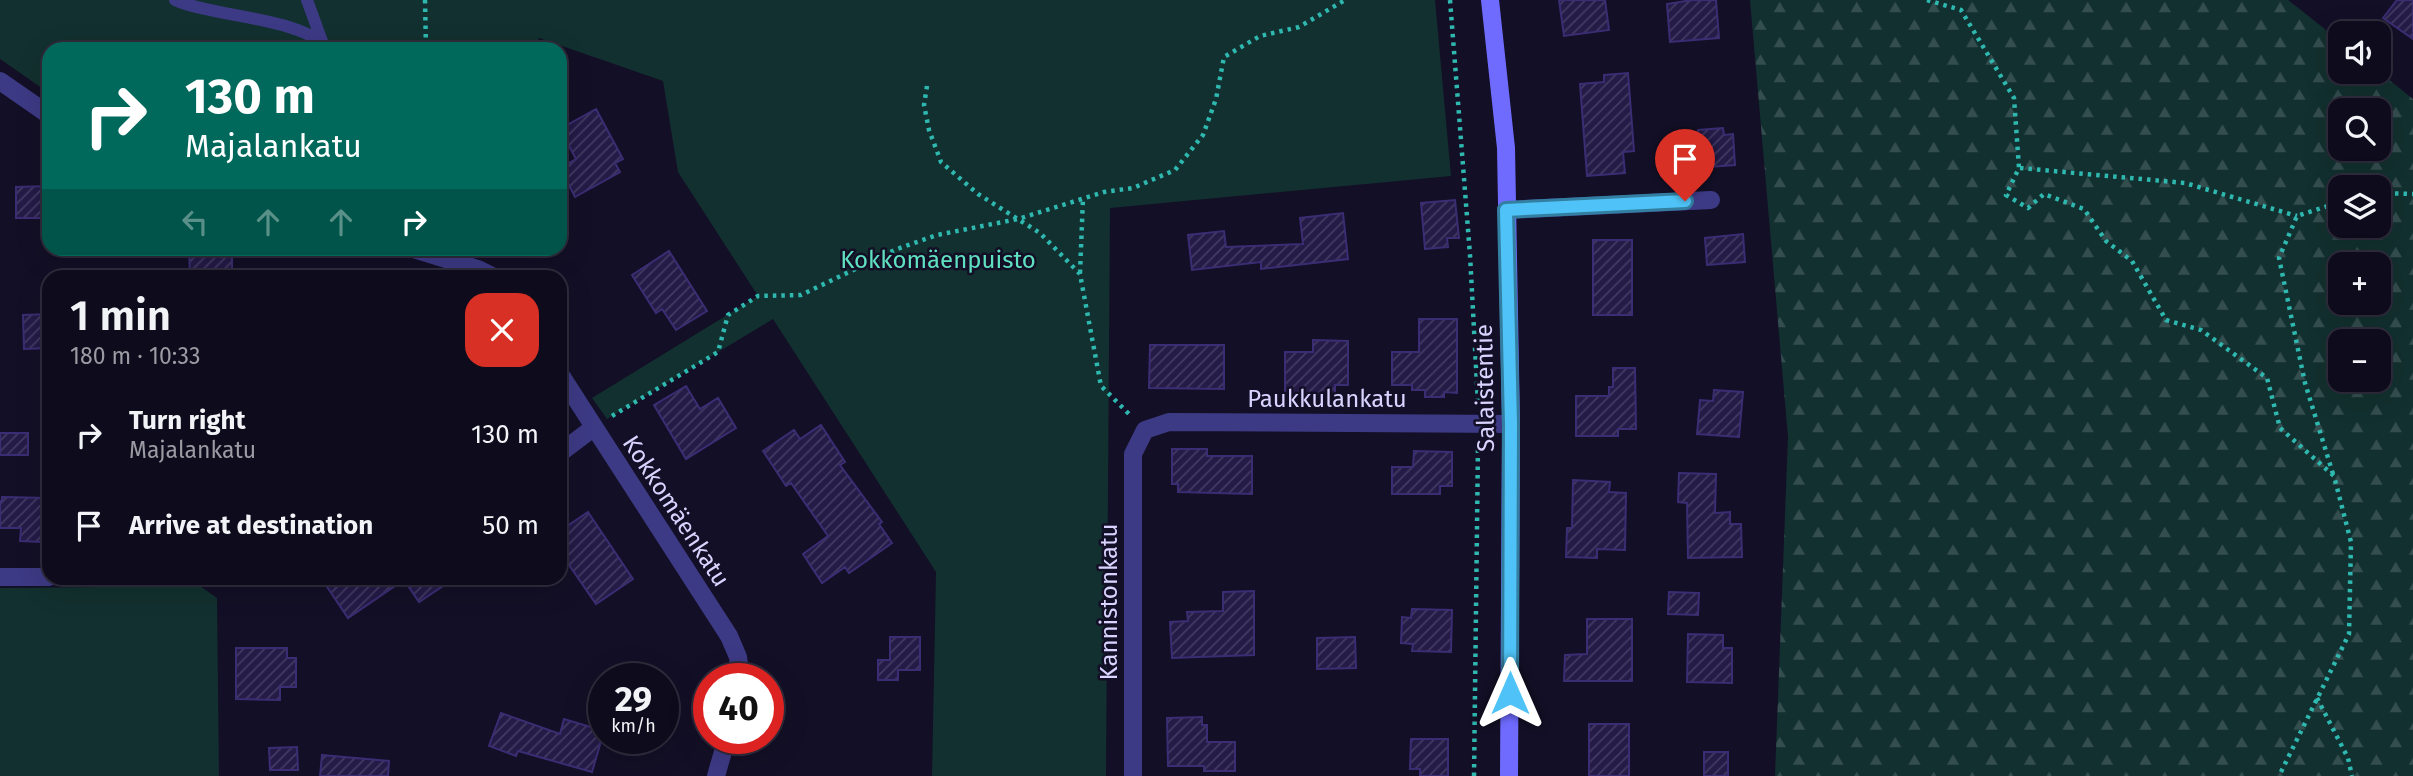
<!DOCTYPE html>
<html lang="en">
<head>
<meta charset="utf-8">
<style>
	body { margin:0; font-family:"Fira Sans",sans-serif; background:#171425; color:#f1f3f6; height:100vh; display:flex; flex-direction:column; font-size:26px; white-space:nowrap }
	* { box-sizing:border-box; margin:0 }
	p { font-size:23px; color:#9b9ba3 }
	.icon { flex:none; width:38px; height:38px; fill:none; stroke:currentColor; stroke-width:2; stroke-linecap:round; stroke-linejoin:round }
	.map { position:relative; flex:1; overflow:hidden }
	.drawer { position:absolute; left:42px; top:270px; width:525px; height:315px; display:flex; flex-direction:column; background:#0e0b1c; border-radius:21px; box-shadow:0 7px 28px #0002,0 0 0 2px #2e2b3b }
	.drawer>* { flex:none }
	.top-card { position:absolute; left:42px; top:42px; width:525px; height:214px; border-radius:21px; box-shadow:0 7px 28px #0002,0 0 0 2px #2e2b3b; background:#00695c; color:#fff; overflow:hidden }
	.buttons { position:absolute; left:2328px; top:21px; display:grid; gap:14px }
	.buttons a { display:grid; place-items:center; width:63px; height:63px; border-radius:14px; background:#0e0b1c; box-shadow:0 7px 28px #0002,0 0 0 2px #2e2b3b; font-size:35px }
	.speed { position:absolute; left:588px; top:663px; display:flex; gap:14px; font-size:35px; font-weight:700; text-align:center }
	.speed>* { display:grid; place-content:center; width:91px; height:91px; border-radius:50%; background:#0e0b1c; box-shadow:0 7px 28px #0002,0 0 0 2px #2e2b3b; line-height:1 }
	.speed small { font-size:18px; font-weight:400 }
	.speed .limit { border:10px solid #d22; background:#fff; color:#111 }
	.pin { position:absolute; display:grid; place-items:center; width:60px; height:60px; color:#fff; margin:-72px -30px; border-radius:50% 50% 50% 0; rotate:-45deg; box-shadow:0 0 7px #0007 }
	.pin .icon { rotate:45deg }
	.me { position:absolute; width:77px; margin:-38px; rotate:0deg; stroke-linejoin:round; filter:drop-shadow(0 0 5px #0008) }
	.turn { display:flex; align-items:center; gap:24px; height:147px; padding:0 28px; font-size:32px }
	.turn .icon { width:91px; height:91px; stroke-width:2.5 }
	.turn b { display:block; font-size:49px; line-height:60px }
	.lanes { display:flex; align-items:center; height:66px; padding:0 28px; background:#0003; justify-content:center; gap:35px; direction:ltr }
	.lanes .off { opacity:.35 }
	.round { display:grid; place-items:center; flex:none; width:74px; height:74px; border-radius:21px; background:#171425 }
	.overview { display:flex; align-items:center; justify-content:space-between; height:119px; padding:0 28px }
	h1 { font-size:42px; font-weight:600; line-height:52px }
	ul { padding:0; list-style:none }
	li { display:flex; align-items:center; gap:21px; height:91px; padding:0 28px }
	li div { flex:1 }
	li b { display:block; font-size:26px }
	li em { font-style:normal }
	.map>svg:first-child { display:block }
</style>
</head>
<body>
<div class="map">
<svg width="2413" height="776" viewBox="0 0 2413 776">
	<defs>
		<pattern id="forest-firs" width="22" height="20" patternUnits="userSpaceOnUse" patternTransform="scale(1.75)"><rect width="22" height="20" fill="#12302f"/><path d="M5 1l3.5 6h-7zM16 11l3.5 6h-7z" fill="#344d4e"/></pattern>
		<pattern id="building-hatch" width="6" height="6" patternUnits="userSpaceOnUse" patternTransform="scale(1.75)"><rect width="6" height="6" fill="#241b47"/><path d="M-1 1l2-2M0 6l6-6M5 7l2-2" fill="none" stroke="#433b63"/></pattern>
	</defs>
	<rect width="100%" height="100%" fill="#130f26"/>
	<path fill="url(#forest-firs)" fill-rule="evenodd" d="M 1750,0 L 2288,0 L 2340,41 L 2340,72 L 2378,71 L 2413,99 L 2413,776 L 1775,776 L 1788,437 ZM 2340,110 L 2378,110 L 2378,149 L 2340,149 ZM 2378,187 L 2378,226 L 2340,226 L 2340,187 ZM 2340,264 L 2378,264 L 2378,303 L 2340,303 ZM 2340,341 L 2378,341 L 2378,380 L 2340,380 Z"/>
	<path fill="#12302f" d="M 0,0 L 1435,0 L 1451,176 L 1110,208 L 1106,776 L 932,776 L 936,572 L 773,319 L 607,419 L 592,398 L 758,296 L 678,172 L 663,81 L 539,38 L 535,49 L 49,49 L 49,93 L 0,59 Z
		M 200,586 L 217,598 L 219,776 L 0,776 L 0,588 Z"/>
	<path fill="url(#building-hatch)" stroke="#3b2d73" stroke-width="2" d="M 1559,0 L 1605,0 L 1609,30 L 1564,36 Z
		M 1692,0 L 1716,0 L 1719,38 L 1670,42 L 1667,4 Z
		M 2397,0 L 2413,0 L 2413,39 L 2383,18 Z
		M 1628,73 L 1634,151 L 1623,152 L 1625,173 L 1587,176 L 1580,84 L 1604,82 L 1604,75 Z
		M 596,109 L 623,159 L 615,163 L 620,172 L 575,197 L 560,168 L 576,159 L 560,129 Z
		M 1723,128 L 1724,135 L 1733,134 L 1735,165 L 1695,168 L 1693,135 L 1698,134 L 1698,130 Z
		M 49,186 L 49,218 L 16,218 L 16,187 Z
		M 1455,200 L 1459,238 L 1447,238 L 1448,247 L 1425,249 L 1421,203 Z
		M 1343,213 L 1348,259 L 1261,269 L 1261,262 L 1192,270 L 1188,235 L 1224,231 L 1226,247 L 1303,244 L 1300,218 Z
		M 1743,234 L 1745,262 L 1707,265 L 1705,238 Z
		M 1593,240 L 1632,240 L 1632,315 L 1593,315 Z
		M 189,248 L 223,248 L 223,256 L 232,256 L 232,276 L 190,276 Z
		M 669,251 L 707,311 L 676,330 L 662,309 L 656,313 L 632,275 Z
		M 49,314 L 49,348 L 24,349 L 23,315 Z
		M 1419,319 L 1457,319 L 1457,393 L 1444,392 L 1444,397 L 1425,397 L 1425,390 L 1412,390 L 1412,385 L 1392,385 L 1392,352 L 1419,352 Z
		M 1313,340 L 1348,341 L 1348,385 L 1335,385 L 1335,394 L 1285,394 L 1285,352 L 1313,352 Z
		M 1150,345 L 1224,345 L 1224,389 L 1149,388 Z
		M 1613,368 L 1635,368 L 1636,429 L 1618,429 L 1618,436 L 1576,436 L 1576,396 L 1609,396 L 1609,387 L 1613,387 Z
		M 686,386 L 700,409 L 718,398 L 736,428 L 686,459 L 654,405 Z
		M 1714,390 L 1743,392 L 1739,437 L 1697,434 L 1700,400 L 1713,401 Z
		M 821,425 L 845,462 L 840,465 L 882,522 L 879,524 L 892,543 L 849,573 L 845,567 L 822,583 L 803,554 L 828,536 L 791,483 L 786,486 L 763,451 L 794,430 L 800,439 Z
		M 0,433 L 28,433 L 28,455 L 0,455 Z
		M 1172,449 L 1207,449 L 1207,456 L 1252,456 L 1252,494 L 1178,492 L 1178,484 L 1172,484 Z
		M 1414,451 L 1452,452 L 1452,486 L 1440,486 L 1440,494 L 1392,494 L 1392,467 L 1413,467 Z
		M 1679,473 L 1716,474 L 1715,513 L 1730,512 L 1730,524 L 1741,524 L 1742,557 L 1688,558 L 1687,503 L 1678,502 Z
		M 1573,480 L 1610,482 L 1609,492 L 1626,493 L 1625,550 L 1597,549 L 1597,558 L 1566,557 L 1567,528 L 1572,528 Z
		M 2,497 L 49,498 L 49,539 L 41,539 L 41,542 L 20,541 L 21,528 L 0,528 L 0,501 L 2,501 Z
		M 588,512 L 633,579 L 596,604 L 560,552 L 560,531 Z
		M 321,578 L 455,578 L 419,602 L 404,580 L 348,618 Z
		M 1254,591 L 1254,655 L 1172,658 L 1170,622 L 1188,621 L 1187,612 L 1223,611 L 1223,592 Z
		M 1669,592 L 1699,593 L 1698,615 L 1668,614 Z
		M 1412,609 L 1452,610 L 1451,652 L 1412,651 L 1413,644 L 1401,643 L 1402,617 L 1411,618 Z
		M 1587,619 L 1632,619 L 1632,681 L 1564,681 L 1565,655 L 1587,654 Z
		M 1688,634 L 1723,635 L 1723,648 L 1732,648 L 1732,683 L 1687,682 Z
		M 890,637 L 920,637 L 920,670 L 898,670 L 898,680 L 878,680 L 878,660 L 890,660 Z
		M 1355,637 L 1356,668 L 1317,669 L 1317,638 Z
		M 236,648 L 287,648 L 287,658 L 296,658 L 296,687 L 280,687 L 280,700 L 236,699 Z
		M 501,713 L 560,734 L 564,719 L 604,731 L 592,772 L 518,751 L 516,756 L 489,746 Z
		M 1202,717 L 1202,725 L 1207,725 L 1207,742 L 1235,742 L 1235,771 L 1204,771 L 1204,766 L 1168,766 L 1167,718 Z
		M 1589,724 L 1629,724 L 1629,776 L 1589,776 Z
		M 1411,739 L 1448,739 L 1448,776 L 1420,776 L 1420,769 L 1410,769 Z
		M 297,747 L 298,770 L 270,770 L 269,748 Z
		M 1704,752 L 1728,752 L 1728,776 L 1704,776 Z
		M 322,755 L 389,761 L 388,776 L 320,776 Z"/>
	<g fill="none" stroke-linecap="round" stroke-linejoin="round">
		<path stroke="#2fb8b0" stroke-width="4.5" stroke-dasharray="3.5 5" stroke-linecap="butt" d="M 425,0 L 426,49
			M 1450,0 L 1470,255 L 1478,404
			M 1927,0 L 1961,10 L 2014,98 L 2019,168 L 2006,195 L 2028,208 L 2044,194 L 2084,209 L 2106,241 L 2132,261 L 2166,320 L 2201,330 L 2267,378 L 2280,428 L 2334,476 L 2351,542 L 2349,634 L 2279,776
			M 927,86 L 924,105 L 929,130 L 941,162 L 978,194 L 1040,233 L 1080,274 L 1101,386 L 1132,417
			M 2020,168 L 2185,183 L 2297,216
			M 2378,193 L 2413,194
			M 1080,273 L 1083,198
			M 612,416 L 718,352 L 728,315 L 758,296 L 801,295 L 897,249 L 937,235 L 1018,219 L 1104,192 L 1133,188 L 1175,170 L 1203,135 L 1216,99 L 1224,57 L 1260,36 L 1299,27 L 1345,0
			M 2333,474 L 2305,383 L 2279,258 L 2297,216 L 2340,202
			M 2317,698 L 2348,758 L 2352,776
			M 1474,776 L 1478,444"/>
		<path stroke="#3d3a85" stroke-width="12" d="M 175,0 C 212,17 306,18 327,49
			M 307,0 L 323,44"/>
		<path stroke="#3d3a85" stroke-width="18" d="M 0,81 L 49,115
			M 1506,210 L 1711,200
			M 410,248 L 478,269 L 492,276
			M 560,374 L 729,636 L 738,657 L 741,679
			M 560,453 L 593,428
			M 0,577 L 49,577
			M 716,776 L 727,738
			M 1133,776 L 1133,454 L 1145,430 L 1169,422 L 1511,424"/>
		<path stroke="#6f6bff" stroke-width="18" d="M 1490,0 L 1506,148 L 1511,424 L 1509,776"/>
	</g>
	<g fill="none" stroke-linecap="round" stroke-linejoin="round">
		<defs>
			<path id="route" d="M 1510,693 L 1511,424 L 1506,210 L 1685,201"/>
		</defs>
		<use href="#route" stroke="#337fa1" stroke-width="18"/>
		<use href="#route" stroke="#4fc3f7" stroke-width="12"/>
	</g>
	<g text-anchor="middle" dominant-baseline="central" stroke-width="5" stroke-linejoin="round" paint-order="stroke">
		<g font-size="24" fill="#5fe0c0" stroke="#130f26">
			<text x="938" y="260">Kokkomäenpuisto</text>
		</g>
		<g font-size="24" fill="#d9d4ff" stroke="#130f26">
			<text transform="translate(1485 388) rotate(-91)">Salaistentie</text>
			<text x="1327" y="399">Paukkulankatu</text>
			<text transform="translate(676 511) rotate(57)">Kokkomäenkatu</text>
			<text transform="translate(1109 602) rotate(-90)">Kannistonkatu</text>
		</g>
	</g>
</svg>
<div class="buttons">
<a><svg class="icon" aria-label="sound" viewBox="0 0 24 24"><path d="M4 9h4l5-4v14l-5-4H4zM17 9q2 3 0 6"/></svg></a>
<a><svg class="icon" aria-label="search" viewBox="0 0 24 24"><circle cx="10" cy="10" r="6"/><path d="M15 15l6 6"/></svg></a>
<a><svg class="icon" aria-label="layers" viewBox="0 0 24 24"><path d="M12 4l9 5-9 5-9-5zM3 14l9 5 9-5"/></svg></a>
<a>+</a>
<a>−</a>
</div>
<div class="speed"><div>29<small>km/h</small></div><div class="limit">40</div></div>
<div class="pin" style="left:1685px;top:201px;background:#d93025"><svg class="icon" aria-label="arrive" viewBox="0 0 24 24"><path d="M6 21V4h12l-3 4 3 4H6"/></svg></div>
<svg class="me" style="left:1510px;top:693px" viewBox="-20 -20 40 40"><path d="M0-17L14 15 0 8-14 15z" fill="#4fc3f7" stroke="#fff" stroke-width="4"/></svg>
<div class="top-card">
<div class="turn"><svg class="icon" aria-label="right" viewBox="0 0 24 24"><path d="M7 20v-9h11M14 6l5 5-5 5"/></svg><div><b>130 m</b>Majalankatu</div></div>
<div class="lanes"><svg class="icon off" aria-label="left" viewBox="0 0 24 24"><path d="M17 20v-9H6M10 6l-5 5 5 5"/></svg><svg class="icon off" aria-label="ahead" viewBox="0 0 24 24"><path d="M12 20V5M6 11l6-6 6 6"/></svg><svg class="icon off" aria-label="ahead" viewBox="0 0 24 24"><path d="M12 20V5M6 11l6-6 6 6"/></svg><svg class="icon" aria-label="right" viewBox="0 0 24 24"><path d="M7 20v-9h11M14 6l5 5-5 5"/></svg></div>
</div>
<section class="drawer">
<div class="overview"><div><h1>1 min</h1><p>180 m · 10:33</p></div><a class="round" style="background:#d93025;color:#fff"><svg class="icon" aria-label="close" viewBox="0 0 24 24"><path d="M6 6l12 12M18 6L6 18"/></svg></a></div>
<ul>
<li><svg class="icon" aria-label="right" viewBox="0 0 24 24"><path d="M7 20v-9h11M14 6l5 5-5 5"/></svg><div><b>Turn right</b><p>Majalankatu</p></div><em>130 m</em></li>
<li><svg class="icon" aria-label="arrive" viewBox="0 0 24 24"><path d="M6 21V4h12l-3 4 3 4H6"/></svg><div><b>Arrive at destination</b></div><em>50 m</em></li>
</ul>
</section>
</div>
</body>
</html>
